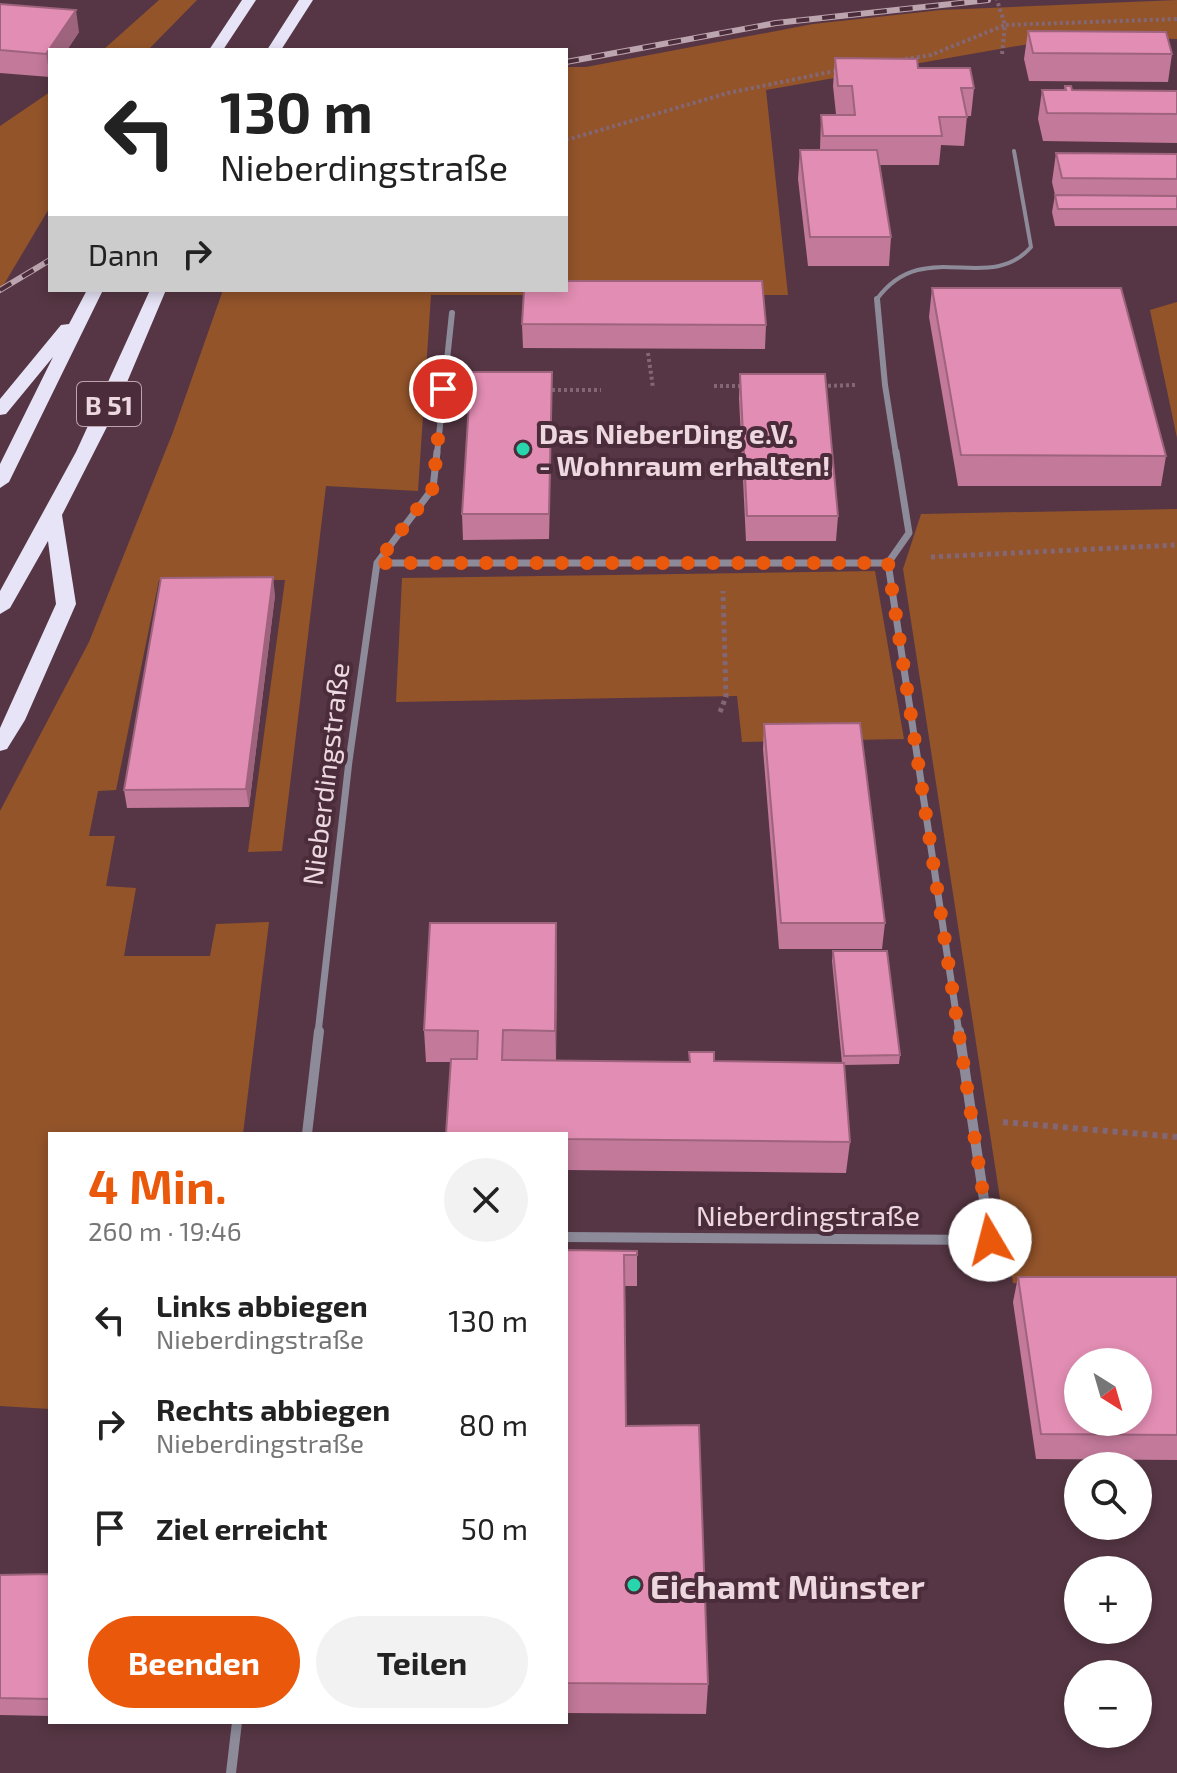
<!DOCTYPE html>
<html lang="de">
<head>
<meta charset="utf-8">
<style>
	body { margin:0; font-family:"Exo 2",sans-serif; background:#f2f2f2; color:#222; height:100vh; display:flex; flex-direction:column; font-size:30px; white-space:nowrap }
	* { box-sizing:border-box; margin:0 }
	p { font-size:26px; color:#767676 }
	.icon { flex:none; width:44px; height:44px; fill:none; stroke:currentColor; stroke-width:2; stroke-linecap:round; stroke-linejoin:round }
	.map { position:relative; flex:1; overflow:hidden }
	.panel { position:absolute; left:48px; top:1132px; width:520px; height:592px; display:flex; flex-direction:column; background:#fff; border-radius:0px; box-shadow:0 4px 12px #0003 }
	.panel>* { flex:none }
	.hud { position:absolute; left:48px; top:48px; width:520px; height:244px; border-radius:0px; box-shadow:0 4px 12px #0003; background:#fff; color:#222; overflow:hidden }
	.needle { width:52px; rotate:143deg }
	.fabs { position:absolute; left:1064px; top:1348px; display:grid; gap:16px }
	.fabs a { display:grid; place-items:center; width:88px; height:88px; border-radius:50%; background:#fff; box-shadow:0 4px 12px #0003; font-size:40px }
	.pin { position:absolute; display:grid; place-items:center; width:68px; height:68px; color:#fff; margin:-34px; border:4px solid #fff; border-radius:50%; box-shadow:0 2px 8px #0007 }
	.me { position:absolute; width:88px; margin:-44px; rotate:352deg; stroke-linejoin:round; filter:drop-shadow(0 0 6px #0008) }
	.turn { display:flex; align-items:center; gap:28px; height:168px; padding:0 40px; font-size:36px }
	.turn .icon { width:104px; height:104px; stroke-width:2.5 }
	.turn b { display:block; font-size:56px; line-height:68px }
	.then { display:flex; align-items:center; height:76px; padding:0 40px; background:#0003; gap:16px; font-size:30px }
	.round { display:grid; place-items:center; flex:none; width:84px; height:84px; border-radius:42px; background:#f2f2f2 }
	.headline { display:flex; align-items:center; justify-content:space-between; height:136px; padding:0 40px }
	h1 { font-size:48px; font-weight:700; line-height:60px; color:#ea580c }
	.action { display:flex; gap:16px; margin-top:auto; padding:16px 40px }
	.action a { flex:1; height:92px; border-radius:48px; background:#ea580c; color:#fff; font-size:32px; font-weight:700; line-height:92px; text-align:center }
	.action a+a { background:#f2f2f2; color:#222 }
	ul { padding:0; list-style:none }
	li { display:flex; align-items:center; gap:24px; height:104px; padding:0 40px }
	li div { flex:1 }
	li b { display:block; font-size:30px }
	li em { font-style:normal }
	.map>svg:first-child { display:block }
</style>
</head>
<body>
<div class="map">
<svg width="1177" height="1773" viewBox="0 0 1177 1773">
	<rect width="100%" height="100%" fill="#563644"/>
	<path fill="#93542a" d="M 159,0 L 197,0 L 148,50 L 103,50 Z
		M 1177,0 L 1177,39 L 1074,36 L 766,90 L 788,295 L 431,295 L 418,491 L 326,486 L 282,851 L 248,852 L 285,580 L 159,580 L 116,790 L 98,791 L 89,836 L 115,836 L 106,886 L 136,888 L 124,956 L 210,956 L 216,924 L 269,922 L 243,1134 L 50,1134 L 50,1409 L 0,1406 L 0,811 L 89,642 L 173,432 L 223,290 L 566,290 L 566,67 L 586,67 L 813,24 L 941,10 Z
		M 50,92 L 50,207 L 0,291 L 0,126 Z
		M 1177,302 L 1177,438 L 1150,310 Z
		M 1177,509 L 1177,1289 L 1013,1283 L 903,569 L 921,514 Z
		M 875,571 L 904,739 L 742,742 L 737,696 L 396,702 L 402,578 Z"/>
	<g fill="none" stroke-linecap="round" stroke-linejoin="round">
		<path stroke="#846774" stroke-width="4" stroke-dasharray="3 3" stroke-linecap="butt" d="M 1002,54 L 1005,25 L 1177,19
			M 905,59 L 931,55 L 1005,25 L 997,0
			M 566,140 L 728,93 L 840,70
			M 648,353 L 653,388
			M 714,386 L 744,386
			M 822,386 L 856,385
			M 546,390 L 601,390"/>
		<path stroke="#846774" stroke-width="5" stroke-dasharray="4 4" stroke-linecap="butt" d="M 931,557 L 1177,545
			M 720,712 L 726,697 L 723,591"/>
		<path stroke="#846774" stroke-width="6" stroke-dasharray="5 5" stroke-linecap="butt" d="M 1003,1122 L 1177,1137"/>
		<path stroke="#8d8b9a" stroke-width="4" d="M 877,299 C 924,235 988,296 1031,247 L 1014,151"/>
		<path stroke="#8d8b9a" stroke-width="6" d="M 877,299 L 885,385 L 896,454
			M 437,454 L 452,313"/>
		<path stroke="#8d8b9a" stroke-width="7" d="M 377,563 L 888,563 L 959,1033
			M 888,563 L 909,533 L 896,452
			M 318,1033 L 349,761 L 377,563 L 433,488 L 437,452"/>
		<path stroke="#8d8b9a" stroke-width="10" d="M 307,1134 L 319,1031
			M 566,1237 L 990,1240 L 959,1031
			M 231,1773 L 237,1722"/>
		<path fill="#e6e4f6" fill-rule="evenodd" d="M 242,0 L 256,0 L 223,50 L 209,50 Z
			M 299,0 L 313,0 L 281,50 L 267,50 Z
			M 87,290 L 103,290 L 9,482 L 0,488 L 0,464 L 53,357 L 6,414 L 0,415 L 0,399 L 61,325 L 69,324 Z
			M 150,290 L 166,290 L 114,413 L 62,515 L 76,604 L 25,720 L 7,749 L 0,751 L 0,728 L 56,604 L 48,541 L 10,608 L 0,614 L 0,591 L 76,452 Z"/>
		<defs>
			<path id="rail" d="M 566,62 L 776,23 L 988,0
				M 0,290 L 50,260"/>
		</defs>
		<use href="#rail" stroke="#bda5af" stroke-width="6"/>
		<use href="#rail" stroke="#4b2c3a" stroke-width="4" stroke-dasharray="13" stroke-linecap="butt"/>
	</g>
	<path fill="#c2799a" d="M 0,4 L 79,32 L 67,50 L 50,50 L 50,77 L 0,73 Z
		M 1028,31 L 1172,54 L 1168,82 L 1029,81 L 1024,59 Z
		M 835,58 L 918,68 L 974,88 L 971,116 L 967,116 L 964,146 L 941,145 L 939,165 L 880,165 L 891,237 L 889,266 L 808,266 L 798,179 L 800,150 L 820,150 L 821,115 L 836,114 L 833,86 Z
		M 1065,86 L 1072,90 L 1177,91 L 1177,143 L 1043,141 L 1038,119 L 1042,90 L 1064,90 Z
		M 1056,153 L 1177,154 L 1177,226 L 1055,226 L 1052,212 L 1055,195 L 1052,182 Z
		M 932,288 L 1166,456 L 1161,486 L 958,486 L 929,317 Z
		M 522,324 L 766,325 L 765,349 L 523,348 Z
		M 552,372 L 549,539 L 463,540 L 462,514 Z
		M 740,374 L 838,516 L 836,541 L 746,541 L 739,398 Z
		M 275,595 L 249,807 L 127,808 L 124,790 Z
		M 764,724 L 885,923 L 882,949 L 779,949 L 763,749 Z
		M 833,951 L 900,1055 L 899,1064 L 844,1065 L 850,1142 L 846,1173 L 566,1170 L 566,1134 L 450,1062 L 426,1062 L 424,1030 L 557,955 L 556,1060 L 689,1062 L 689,1052 L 714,1061 L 842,1063 L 832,961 Z
		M 566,1250 L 637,1251 L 637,1286 L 625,1286 L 626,1426 L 708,1684 L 706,1714 L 566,1713 Z
		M 1018,1277 L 1177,1277 L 1177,1460 L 1036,1459 L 1013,1302 Z
		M 50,1574 L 50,1716 L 0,1715 L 0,1575 Z"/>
	<path fill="#9e637d" d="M 76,10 L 79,32 L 67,50 L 50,50 L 50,77 L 46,54 Z
		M 552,372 L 552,397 L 549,539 L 549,514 Z
		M 273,577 L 275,595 L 249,807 L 246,789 Z
		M 556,923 L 557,955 L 556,1062 L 555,1031 Z"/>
	<path fill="#e28db3" stroke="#9e637d" stroke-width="2" fill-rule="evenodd" d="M 0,4 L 76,10 L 46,54 L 0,50 Z
		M 1028,31 L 1166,32 L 1172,54 L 1033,53 Z
		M 835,58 L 917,59 L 918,68 L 970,68 L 974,88 L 961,88 L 967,117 L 939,117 L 942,136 L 823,136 L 821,115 L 855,115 L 852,86 L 838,86 Z
		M 1065,86 L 1071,86 L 1072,90 L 1177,91 L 1177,114 L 1047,113 L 1042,90 L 1066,90 Z
		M 800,150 L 877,150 L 891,237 L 810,237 Z
		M 1056,153 L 1177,154 L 1177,179 L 1062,178 Z
		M 1055,195 L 1177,196 L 1177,209 L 1058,209 Z
		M 566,281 L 762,281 L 766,325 L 522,324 L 524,290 L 566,290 Z
		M 932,288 L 1121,288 L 1166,456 L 961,455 Z
		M 471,372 L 552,372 L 549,514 L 462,514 Z
		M 740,374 L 825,374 L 838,516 L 747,516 Z
		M 273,577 L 246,789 L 124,790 L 161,578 Z
		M 860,723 L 885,923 L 781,923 L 764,724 Z
		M 430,923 L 556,923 L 555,1031 L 503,1030 L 502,1060 L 690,1062 L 689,1052 L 714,1052 L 714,1061 L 844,1063 L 850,1142 L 566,1139 L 566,1134 L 446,1134 L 451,1059 L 477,1059 L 478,1031 L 424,1030 Z
		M 833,951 L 887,951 L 900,1055 L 844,1056 Z
		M 566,1250 L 637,1251 L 637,1255 L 624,1255 L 626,1426 L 699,1425 L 708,1684 L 566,1683 Z
		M 1018,1277 L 1177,1277 L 1177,1435 L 1041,1434 ZM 1078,1362 L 1138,1362 L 1138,1422 L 1078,1422 Z
		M 50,1574 L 50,1699 L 0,1698 L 0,1575 Z"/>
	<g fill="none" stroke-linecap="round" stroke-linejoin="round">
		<path stroke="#ea580c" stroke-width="14" stroke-dasharray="0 25.2" d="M 443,389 L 433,488 L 377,563 L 888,563 L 990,1240"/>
	</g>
	<g fill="#28d5ad" stroke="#4b2c3a" stroke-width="3">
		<circle cx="523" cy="449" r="8"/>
		<circle cx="634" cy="1585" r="8"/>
	</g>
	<g text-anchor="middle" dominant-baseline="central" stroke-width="8" stroke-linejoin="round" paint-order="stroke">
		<rect fill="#4b2c3a" stroke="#bca4ae" stroke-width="2" x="77" y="382" width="64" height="44" rx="6"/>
		<g font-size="26" font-weight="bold" fill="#edd8e0">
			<text x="109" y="404">B 51</text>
		</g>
		<g font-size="28" font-weight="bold" fill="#edd8e0" stroke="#4b2c3a" text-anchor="start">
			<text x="539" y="433">Das NieberDing e.V.<tspan x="539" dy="32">- Wohnraum erhalten!</tspan></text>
		</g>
		<g font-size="28" fill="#edd8e0" stroke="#4b2c3a">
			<text transform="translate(325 774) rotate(-83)">Nieberdingstraße</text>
			<text x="808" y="1215">Nieberdingstraße</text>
		</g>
		<g font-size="34" font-weight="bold" fill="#edd8e0" stroke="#4b2c3a" text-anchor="start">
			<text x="650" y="1585">Eichamt Münster</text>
		</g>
	</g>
</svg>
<div class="fabs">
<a><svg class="needle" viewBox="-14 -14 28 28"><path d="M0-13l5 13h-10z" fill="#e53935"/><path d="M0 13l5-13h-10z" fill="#767676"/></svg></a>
<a><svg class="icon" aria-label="search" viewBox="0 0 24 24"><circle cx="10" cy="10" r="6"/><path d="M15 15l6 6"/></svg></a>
<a>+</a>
<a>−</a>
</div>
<div class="pin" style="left:443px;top:389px;background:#d93025"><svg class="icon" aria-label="arrive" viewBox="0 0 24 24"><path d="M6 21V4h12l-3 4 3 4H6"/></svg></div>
<svg class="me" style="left:990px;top:1240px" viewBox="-20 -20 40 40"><circle r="19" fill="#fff"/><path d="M0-13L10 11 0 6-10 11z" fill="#ea580c"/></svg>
<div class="hud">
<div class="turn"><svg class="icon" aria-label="left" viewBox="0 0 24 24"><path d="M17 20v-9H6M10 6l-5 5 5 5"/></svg><div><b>130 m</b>Nieberdingstraße</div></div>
<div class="then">Dann<svg class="icon" aria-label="right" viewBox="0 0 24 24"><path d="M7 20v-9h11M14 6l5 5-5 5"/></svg></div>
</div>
<section class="panel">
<div class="headline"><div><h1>4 Min.</h1><p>260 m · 19:46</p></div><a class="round"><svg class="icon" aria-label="close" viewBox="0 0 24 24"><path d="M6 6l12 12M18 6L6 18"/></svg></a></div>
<ul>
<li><svg class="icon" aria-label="left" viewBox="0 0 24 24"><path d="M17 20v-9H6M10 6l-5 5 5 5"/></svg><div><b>Links abbiegen</b><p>Nieberdingstraße</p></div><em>130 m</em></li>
<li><svg class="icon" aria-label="right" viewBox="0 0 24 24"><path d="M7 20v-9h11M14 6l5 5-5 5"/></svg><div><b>Rechts abbiegen</b><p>Nieberdingstraße</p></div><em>80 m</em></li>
<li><svg class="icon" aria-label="arrive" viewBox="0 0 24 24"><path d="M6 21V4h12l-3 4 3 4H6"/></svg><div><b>Ziel erreicht</b></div><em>50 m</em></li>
</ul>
<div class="action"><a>Beenden</a><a>Teilen</a></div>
</section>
</div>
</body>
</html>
